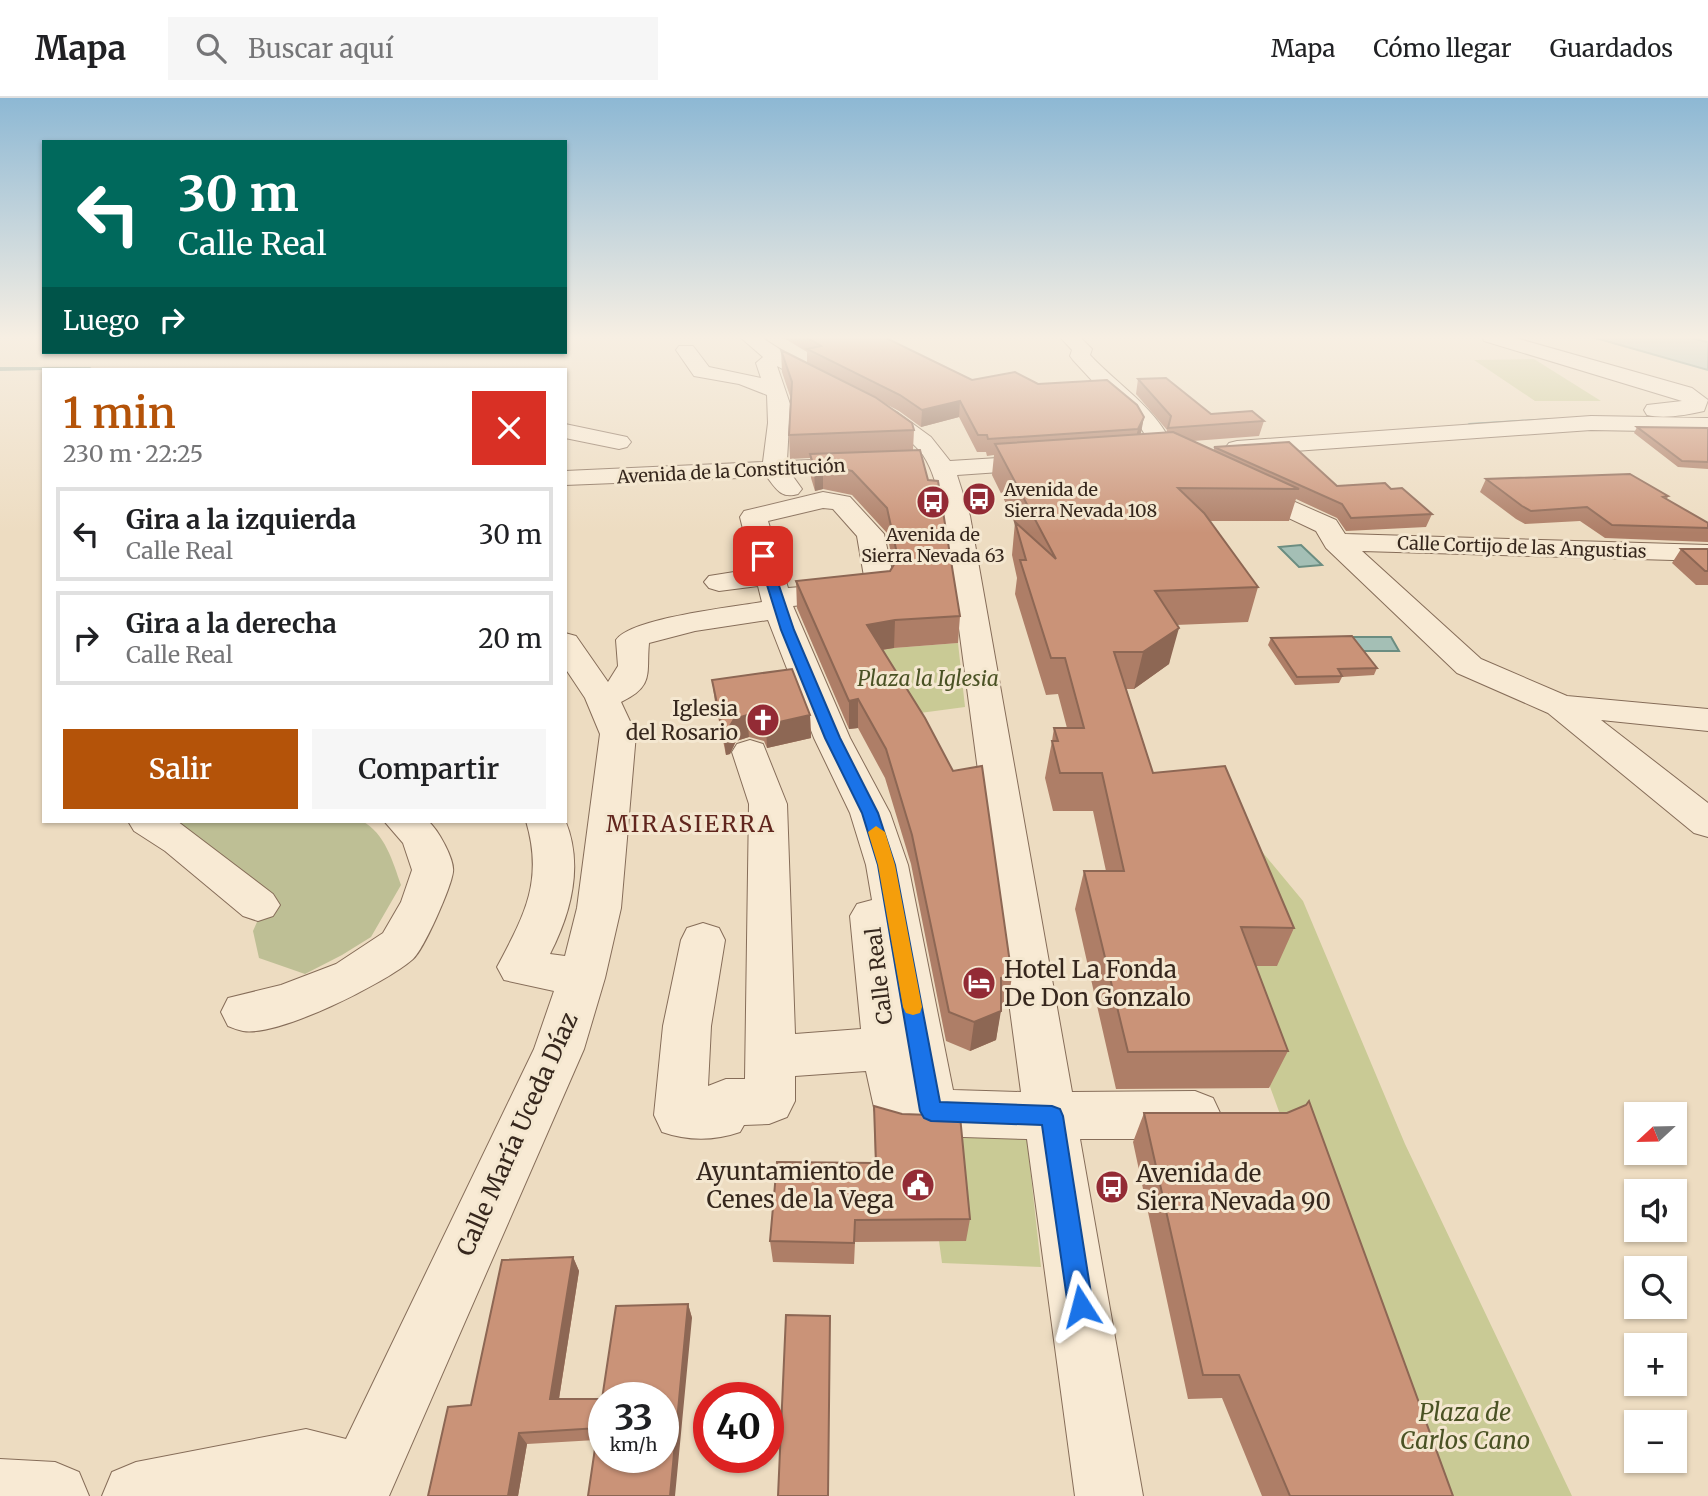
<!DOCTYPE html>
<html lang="es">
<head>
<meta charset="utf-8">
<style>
	body { margin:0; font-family:Merriweather,serif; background:#f6f6f6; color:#202124; height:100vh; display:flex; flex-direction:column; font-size:26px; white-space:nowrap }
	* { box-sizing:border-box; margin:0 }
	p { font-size:23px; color:#757577 }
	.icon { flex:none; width:38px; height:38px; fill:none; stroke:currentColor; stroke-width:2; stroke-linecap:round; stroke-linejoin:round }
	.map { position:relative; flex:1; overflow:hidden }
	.details { position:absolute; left:42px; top:270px; width:525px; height:455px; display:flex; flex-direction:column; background:#fff; border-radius:0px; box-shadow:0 2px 5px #0004 }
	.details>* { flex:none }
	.guide { position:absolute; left:42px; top:42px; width:525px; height:214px; border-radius:0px; box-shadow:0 2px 5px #0004; background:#00695c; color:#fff; overflow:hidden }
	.needle { width:46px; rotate:248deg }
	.controls { position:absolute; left:1624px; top:1004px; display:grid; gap:14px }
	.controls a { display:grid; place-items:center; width:63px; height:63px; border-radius:0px; background:#fff; box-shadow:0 2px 5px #0004; font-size:35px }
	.speed { position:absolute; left:588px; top:1284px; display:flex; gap:14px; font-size:35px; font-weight:700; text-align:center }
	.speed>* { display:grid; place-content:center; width:91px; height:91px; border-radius:50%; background:#fff; box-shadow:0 2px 5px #0004; line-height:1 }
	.speed small { font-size:18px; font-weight:400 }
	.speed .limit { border:10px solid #d22; background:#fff; color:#111 }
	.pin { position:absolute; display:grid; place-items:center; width:60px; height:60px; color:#fff; margin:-30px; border-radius:14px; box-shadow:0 4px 10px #0006 }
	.me { position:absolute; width:77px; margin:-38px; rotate:351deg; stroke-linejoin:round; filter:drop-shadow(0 0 5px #0008) }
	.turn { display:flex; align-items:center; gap:24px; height:147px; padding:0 21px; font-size:32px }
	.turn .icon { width:91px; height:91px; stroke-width:2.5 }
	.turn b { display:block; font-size:49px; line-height:60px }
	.then { display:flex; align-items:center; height:66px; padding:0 21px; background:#0003; gap:14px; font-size:26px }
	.round { display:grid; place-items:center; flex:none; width:74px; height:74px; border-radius:0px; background:#f6f6f6 }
	.head { display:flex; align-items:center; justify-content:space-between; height:119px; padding:0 21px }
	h1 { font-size:42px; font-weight:600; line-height:52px; color:#b45309 }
	.button { display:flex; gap:14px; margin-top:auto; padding:14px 21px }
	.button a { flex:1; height:80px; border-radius:0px; background:#b45309; color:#fff; font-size:28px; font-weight:600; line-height:80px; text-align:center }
	.button a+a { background:#f6f6f6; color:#202124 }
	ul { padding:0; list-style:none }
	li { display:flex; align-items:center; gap:21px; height:94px; margin:0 14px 10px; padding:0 7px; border:4px solid #e0e0e0; border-radius:0px }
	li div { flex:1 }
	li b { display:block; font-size:26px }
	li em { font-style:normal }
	header { display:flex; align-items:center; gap:42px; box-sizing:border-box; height:98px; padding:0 35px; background:#fff; border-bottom:2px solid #e0e0e0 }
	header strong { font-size:33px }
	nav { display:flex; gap:38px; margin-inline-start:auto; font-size:24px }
	.search { width:490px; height:63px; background:#f6f6f6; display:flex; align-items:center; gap:18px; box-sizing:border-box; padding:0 24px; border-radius:0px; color:#757577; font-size:26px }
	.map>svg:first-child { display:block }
</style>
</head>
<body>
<header>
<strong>Mapa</strong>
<div class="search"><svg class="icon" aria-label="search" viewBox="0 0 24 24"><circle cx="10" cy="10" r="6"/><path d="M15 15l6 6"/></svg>Buscar aquí</div>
<nav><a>Mapa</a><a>Cómo llegar</a><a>Guardados</a></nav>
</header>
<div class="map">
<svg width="1708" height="1398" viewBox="0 0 1708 1398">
	<rect width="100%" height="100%" fill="#eddcc1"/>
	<path fill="#c9ca95" d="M 1534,261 L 1601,303 L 1535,303 L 1474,262 Z
		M 958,545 L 965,609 L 905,617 L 865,555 L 894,550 Z
		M 1259,750 L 1303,803 L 1405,1046 L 1572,1398 L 1419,1398 L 1225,865 L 1276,868 Z
		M 956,1031 L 1026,1033 L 1041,1169 L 942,1165 L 939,1143 L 966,1143 Z"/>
	<path fill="#bebf95" d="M 162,723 L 362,723 C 385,735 393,764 401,787 L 371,839 L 342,857 L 305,876 L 259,860 L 253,833 L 265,806 L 230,768 Z"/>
	<path fill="#a4bfb5" stroke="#6b8d81" stroke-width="2" d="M 1592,239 L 1687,239 L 1708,244 L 1708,272 Z
		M 1301,447 L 1322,467 L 1299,469 L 1279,449 Z
		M 1314,539 L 1391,539 L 1399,553 L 1321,553 Z"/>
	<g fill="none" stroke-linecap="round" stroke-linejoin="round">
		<path fill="#6b8d81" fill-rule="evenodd" d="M 0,269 L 90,269 L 93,271 L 0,273 Z
			M 1553,320 L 1556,322 L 1555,323 L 1469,329 L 1466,327 L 1469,325 Z"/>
		<defs>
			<path id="minor" d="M 740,239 L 761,239 L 806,268 L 898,315 L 931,339 L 950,363 L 1045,357 L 1054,359 L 1057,364 L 1054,369 L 1045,371 L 957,377 L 970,418 L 1072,994 L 1195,993 L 1213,1000 L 1221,1017 L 1213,1034 L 1195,1041 L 1080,1041 L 1143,1398 L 1075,1398 L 1027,1041 L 901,1037 L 883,1031 L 875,1014 L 866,973 L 795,978 L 795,1003 L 787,1019 L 769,1026 L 744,1027 L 740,1034 C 714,1043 688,1043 662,1034 L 654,1017 L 663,928 L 681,842 L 687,830 L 703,825 L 719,830 L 725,842 L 711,928 L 708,988 L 726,981 L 745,981 L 749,706 L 732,654 L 737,646 L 750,642 L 763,646 L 787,706 L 795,936 L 861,931 L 850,818 L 857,806 L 872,802 L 866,767 L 850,715 L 814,640 L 768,522 L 695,533 L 649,545 C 646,575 655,588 621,604 L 636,636 L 621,810 L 605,880 L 584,951 L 389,1398 L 102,1398 L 112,1374 L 136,1364 L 306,1331 L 346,1341 L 534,951 L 554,893 L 504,882 L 497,869 C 524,818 544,783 526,723 L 565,722 C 584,767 571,815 550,856 L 565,858 L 577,810 L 600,636 L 585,600 L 565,570 L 565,535 L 576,538 L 608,584 L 618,568 L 616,542 C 631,520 733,509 762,504 L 758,488 L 719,493 L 709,490 L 704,484 L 709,478 L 753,471 L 740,419 L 744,413 L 823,394 L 850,399 L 884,436 L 895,487 L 887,498 L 793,508 L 850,640 L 890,715 L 908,767 L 953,992 L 1021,994 L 944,418 C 939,398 935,375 923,357 C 901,325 813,289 777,268 L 790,306 L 787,363 L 864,360 L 873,362 L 876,367 L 873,372 L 792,377 L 802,391 L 798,396 C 781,401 776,391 767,379 L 565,387 L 565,373 L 763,364 L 768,325 L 767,297 L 739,286 L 694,278 L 676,252 L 679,248 L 693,248 L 709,269 L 761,280 L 756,265 L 763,259 ZM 823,410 L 833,411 L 857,438 L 865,484 L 788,490 L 768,423 Z
				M 1060,239 L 1080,239 L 1092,251 L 1090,257 C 1115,284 1147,304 1166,335 L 1152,362 L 1136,362 L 1132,357 L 1144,335 L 1136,322 L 1098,289 L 1073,262 L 1070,258 L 1072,252 Z
				M 1482,239 L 1512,239 L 1692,290 L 1708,302 L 1704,313 C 1687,317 1664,321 1647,317 L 1644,312 L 1647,307 L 1682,303 L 1484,243 Z
				M 1591,318 L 1708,320 L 1708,334 L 1591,332 L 1237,357 L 1229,355 L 1225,350 L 1229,345 L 1237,343 Z
				M 565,326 L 627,339 L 631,344 L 627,349 L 619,351 L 565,340 Z
				M 1245,382 L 1336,422 L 1345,436 L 1708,447 L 1708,463 L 1362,453 L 1481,561 L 1567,598 L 1708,611 L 1708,633 L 1601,622 L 1708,705 L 1708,739 L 1694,735 L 1548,615 L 1457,575 L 1326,450 L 1316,433 L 1236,395 L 1232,390 L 1236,385 Z
				M 128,723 L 177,723 L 273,796 L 280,807 L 273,818 L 258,823 L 243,818 L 165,753 L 134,733 Z
				M 384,723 L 428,723 C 438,731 455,762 453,774 C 451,790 424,851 413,861 C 386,885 278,939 243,933 C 238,932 233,930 228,928 L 221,914 L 228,900 L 281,887 L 336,866 L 383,835 L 401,804 L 412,772 L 403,745 Z
				M 0,1361 L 55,1364 L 79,1374 L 89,1398 L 0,1398 Z"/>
		</defs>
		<use href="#minor" stroke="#866d59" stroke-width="2"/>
		<use href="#minor" fill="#f8ead4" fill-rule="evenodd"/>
	</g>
	<path fill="#ae7e67" d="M 782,239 L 884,239 L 972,282 L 1038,286 L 1144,319 L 1140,336 L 1166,335 L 1167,332 L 1136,296 L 1138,281 L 1211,316 L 1264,323 L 1259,338 L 1193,343 L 1214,352 L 1214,349 L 1337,388 L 1391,391 L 1432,416 L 1426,429 L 1346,433 L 1337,420 L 1296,401 L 1289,423 L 1210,423 L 1258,489 L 1248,524 L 1176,527 L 1169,566 L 1134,591 L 1126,591 L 1153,675 L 1294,830 L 1277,868 L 1256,868 L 1288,953 L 1269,990 L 1116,991 L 1075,811 L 1084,773 L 1106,773 L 1093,713 L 1053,713 L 1045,680 L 1052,643 L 1054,630 L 1067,630 L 1058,596 L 1046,597 L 1015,496 L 1017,480 L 1012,457 L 1015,424 L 992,377 L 994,357 L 987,358 L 986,354 L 977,354 L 959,319 L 921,329 L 899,313 L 882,304 L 914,332 L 913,352 L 960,518 L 958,545 L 894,550 L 882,552 L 1012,879 L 1007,908 L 1001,909 L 996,942 L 970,953 L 946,943 L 911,766 L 885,680 L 858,630 L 849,631 L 797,510 L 796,483 L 890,473 L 893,467 L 887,435 L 852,397 L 823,391 L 815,393 L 811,380 L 810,360 L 790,361 L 789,337 L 791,301 L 782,274 L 781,252 L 807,265 L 807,254 Z
		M 1637,329 L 1708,330 L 1708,371 L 1678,369 L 1634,335 Z
		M 1486,381 L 1668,398 L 1667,401 L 1708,425 L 1708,444 L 1605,440 L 1580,423 L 1525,426 L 1516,421 L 1480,394 Z
		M 1681,451 L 1708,451 L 1708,487 L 1696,487 L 1672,465 Z
		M 1271,540 L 1377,570 L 1374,577 L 1342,579 L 1339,585 L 1295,587 L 1268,547 Z
		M 712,582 L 810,617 L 811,640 L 767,650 L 764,643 L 749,639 L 736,643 L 730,656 L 726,657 L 715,604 Z
		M 874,1008 L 970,1121 L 966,1143 L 855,1144 L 854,1166 L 773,1164 L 770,1143 L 875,1065 Z
		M 1144,1015 L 1453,1398 L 1262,1398 L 1222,1300 L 1188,1301 L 1133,1044 Z
		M 573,1159 L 579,1173 L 559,1301 L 602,1301 L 688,1206 L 692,1220 L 596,1342 L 527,1346 L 518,1398 L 428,1398 L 471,1307 Z"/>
	<path fill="#8d6754" d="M 960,303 L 959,319 L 921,329 L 922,312 Z
		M 1144,319 L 1141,335 L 1134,347 L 1138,331 Z
		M 823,367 L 823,391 L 815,393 L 814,369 Z
		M 895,522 L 894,550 L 867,554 L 867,527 Z
		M 1179,530 L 1169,566 L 1134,591 L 1143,554 Z
		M 858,601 L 858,630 L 849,631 L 849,603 Z
		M 747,617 L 749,639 L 736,643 L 730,656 L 726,657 L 723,634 L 734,621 Z
		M 810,617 L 811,640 L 767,650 L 766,627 Z
		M 1001,913 L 996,942 L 970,953 L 974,924 Z
		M 573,1159 L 579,1173 L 557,1313 L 550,1301 Z
		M 688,1206 L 692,1220 L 675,1398 L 670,1398 Z
		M 519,1335 L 527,1346 L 518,1398 L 508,1398 Z"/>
	<path fill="#ca9378" stroke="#8d6754" stroke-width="2" fill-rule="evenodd" d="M 806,239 L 884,239 L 972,282 L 1015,274 L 1038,286 L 1107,282 L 1137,307 L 1144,319 L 1138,331 L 988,341 L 987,337 L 978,337 L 960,303 L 922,312 L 900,297 L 807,251 L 821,248 Z
		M 781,252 L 875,299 L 912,325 L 914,332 L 789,337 L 792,284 Z
		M 1166,280 L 1211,316 L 1252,313 L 1264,323 L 1168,330 L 1171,318 L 1138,281 Z
		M 1637,329 L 1708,330 L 1708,364 L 1682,363 Z
		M 1173,334 L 1299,391 L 1178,390 L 1204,415 L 1258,489 L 1155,493 L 1179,530 L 1143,554 L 1114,554 L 1153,675 L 1225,668 L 1294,830 L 1241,829 L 1288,953 L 1128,954 L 1084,773 L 1124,773 L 1102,675 L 1060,675 L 1052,643 L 1058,643 L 1054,630 L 1084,630 L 1065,560 L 1051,560 L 1020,462 L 1026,462 L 1015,424 L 1056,461 L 995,346 Z
		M 1289,344 L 1337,388 L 1385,385 L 1391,391 L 1402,390 L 1432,416 L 1351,420 L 1342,406 L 1214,349 Z
		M 920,352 L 928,382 L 938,383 L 960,518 L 895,522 L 867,527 L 925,620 L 953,673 L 982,668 L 1012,879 L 1001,880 L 1001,913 L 974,924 L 949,914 L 912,737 L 886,651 L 858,601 L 849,603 L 796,483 L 890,473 L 898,460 L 887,410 L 852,373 L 823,367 L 814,369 L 810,356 Z
		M 1630,376 L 1668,398 L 1663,399 L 1708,425 L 1708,430 L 1612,427 L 1587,409 L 1531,413 L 1522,408 L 1486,381 Z
		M 1681,451 L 1708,451 L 1708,473 L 1705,473 Z
		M 1352,538 L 1377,570 L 1338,571 L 1342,578 L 1297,579 L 1271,540 Z
		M 792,571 L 810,617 L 766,627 L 762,621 L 747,617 L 734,621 L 727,633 L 723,634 L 712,582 Z
		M 1309,1003 L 1453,1398 L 1290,1398 L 1239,1277 L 1203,1277 L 1144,1015 L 1287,1015 L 1306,1007 Z
		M 874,1008 L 902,1016 L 960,1018 L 970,1121 L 855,1122 L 854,1145 L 770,1143 L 777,1064 L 876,1065 Z
		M 573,1159 L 550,1301 L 602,1301 L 616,1208 L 688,1206 L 670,1398 L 588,1398 L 598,1330 L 519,1335 L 508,1398 L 428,1398 L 448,1309 L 471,1307 L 502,1162 ZM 604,1300 L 663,1300 L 663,1360 L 604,1360 Z
		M 786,1217 L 830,1218 L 828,1398 L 778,1398 Z"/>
	<linearGradient id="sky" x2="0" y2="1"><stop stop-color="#8db8d4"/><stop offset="0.55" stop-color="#f7efe3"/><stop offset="1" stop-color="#f7efe3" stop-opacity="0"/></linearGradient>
	<rect width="1708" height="435" fill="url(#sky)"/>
	<path fill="#1a73e8" stroke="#114b97" stroke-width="2" d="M 763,455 L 769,458 L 794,532 L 840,640 L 878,715 L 895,767 L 940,1004 L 1052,1008 L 1060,1011 L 1063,1018 L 1093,1208 L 1089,1217 L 1081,1220 L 1072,1217 L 1068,1208 L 1042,1027 L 931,1023 L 924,1020 L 920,1013 L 878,767 L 862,715 L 825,640 L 781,532 L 758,458 Z"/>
	<path fill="#f59e0b" d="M 876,728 L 885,734 L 895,767 L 922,909 L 920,915 L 913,917 L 906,915 L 903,909 L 878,767 L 868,734 Z"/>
	<defs>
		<symbol id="bus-disc" viewBox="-11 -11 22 22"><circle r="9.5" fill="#932b35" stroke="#f4e7d0"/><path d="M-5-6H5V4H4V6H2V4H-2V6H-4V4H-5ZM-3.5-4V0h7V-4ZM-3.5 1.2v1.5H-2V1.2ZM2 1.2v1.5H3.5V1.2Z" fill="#fff"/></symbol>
		<symbol id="church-disc" viewBox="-11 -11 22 22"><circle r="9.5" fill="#932b35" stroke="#f4e7d0"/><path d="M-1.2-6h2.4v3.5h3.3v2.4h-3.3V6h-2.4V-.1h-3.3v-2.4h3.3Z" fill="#fff"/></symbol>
		<symbol id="hotel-disc" viewBox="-11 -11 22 22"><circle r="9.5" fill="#932b35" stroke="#f4e7d0"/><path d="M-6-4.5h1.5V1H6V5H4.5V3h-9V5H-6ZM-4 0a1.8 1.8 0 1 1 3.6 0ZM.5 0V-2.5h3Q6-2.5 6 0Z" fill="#fff"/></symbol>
		<symbol id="civic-disc" viewBox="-11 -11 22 22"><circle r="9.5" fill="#932b35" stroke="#f4e7d0"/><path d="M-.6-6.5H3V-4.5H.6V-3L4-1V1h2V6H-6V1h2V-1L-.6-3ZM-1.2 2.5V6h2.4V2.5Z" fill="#fff"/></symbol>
	</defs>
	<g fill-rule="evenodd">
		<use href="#bus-disc" x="960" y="382" width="38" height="38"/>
		<use href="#bus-disc" x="914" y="385" width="38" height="38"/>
		<use href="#church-disc" x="744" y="603" width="38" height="38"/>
		<use href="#hotel-disc" x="960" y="866" width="38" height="38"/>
		<use href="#civic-disc" x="899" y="1068" width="38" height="38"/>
		<use href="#bus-disc" x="1093" y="1070" width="38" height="38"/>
	</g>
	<g text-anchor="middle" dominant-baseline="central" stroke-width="6" stroke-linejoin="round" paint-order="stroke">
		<g font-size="18" fill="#36271d" stroke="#f4e7d0">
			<text transform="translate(731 373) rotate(-3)">Avenida de la Constitución</text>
			<text transform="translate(1522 449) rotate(2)">Calle Cortijo de las Angustias</text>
		</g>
		<g font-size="18" fill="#36271d" stroke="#f4e7d0" text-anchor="start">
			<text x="1004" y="391">Avenida de<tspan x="1004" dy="21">Sierra Nevada 108</tspan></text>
			<text x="933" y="436" text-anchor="middle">Avenida de<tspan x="933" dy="21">Sierra Nevada 63</tspan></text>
		</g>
		<g font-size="21" font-style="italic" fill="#4a5224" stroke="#f4e7d0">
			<text x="928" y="580">Plaza la Iglesia</text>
		</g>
		<g font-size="21" fill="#36271d" stroke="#f4e7d0" text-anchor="end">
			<text x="738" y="610">Iglesia<tspan x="738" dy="24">del Rosario</tspan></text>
		</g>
		<g font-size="21" fill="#36271d" stroke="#f4e7d0">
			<text transform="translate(879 878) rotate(-97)">Calle Real</text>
		</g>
		<g font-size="23" letter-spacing="2" fill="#61261e" stroke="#f4e7d0">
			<text x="691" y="725">MIRASIERRA</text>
		</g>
		<g font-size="24" fill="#36271d" stroke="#f4e7d0" text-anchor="start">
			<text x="1004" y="871">Hotel La Fonda<tspan x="1004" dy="28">De Don Gonzalo</tspan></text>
			<text x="894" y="1073" text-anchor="end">Ayuntamiento de<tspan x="894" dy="28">Cenes de la Vega</tspan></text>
			<text x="1136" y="1075">Avenida de<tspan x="1136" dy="28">Sierra Nevada 90</tspan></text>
		</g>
		<g font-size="24" fill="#36271d" stroke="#f4e7d0">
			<text transform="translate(517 1036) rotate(-66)">Calle María Uceda Díaz</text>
		</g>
		<g font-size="24" font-style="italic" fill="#4a5224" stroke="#f4e7d0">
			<text x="1465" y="1314">Plaza de<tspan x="1465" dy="28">Carlos Cano</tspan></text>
		</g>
	</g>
</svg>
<div class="controls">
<a><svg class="needle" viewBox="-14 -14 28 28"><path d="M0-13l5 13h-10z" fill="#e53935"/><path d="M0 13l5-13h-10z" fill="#757577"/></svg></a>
<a><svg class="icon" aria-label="sound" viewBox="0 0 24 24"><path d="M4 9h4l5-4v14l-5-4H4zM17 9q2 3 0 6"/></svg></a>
<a><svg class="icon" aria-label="search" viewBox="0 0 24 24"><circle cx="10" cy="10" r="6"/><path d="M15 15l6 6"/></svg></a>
<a>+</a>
<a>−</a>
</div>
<div class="speed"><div>33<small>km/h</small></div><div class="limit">40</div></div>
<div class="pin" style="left:763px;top:458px;background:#d93025"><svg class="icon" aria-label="arrive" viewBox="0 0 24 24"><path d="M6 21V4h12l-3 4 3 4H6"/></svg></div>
<svg class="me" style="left:1081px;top:1208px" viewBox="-20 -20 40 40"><path d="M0-17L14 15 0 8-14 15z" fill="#1a73e8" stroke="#fff" stroke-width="4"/></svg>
<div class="guide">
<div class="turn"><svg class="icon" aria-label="left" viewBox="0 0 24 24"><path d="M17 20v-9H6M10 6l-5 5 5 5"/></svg><div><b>30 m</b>Calle Real</div></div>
<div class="then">Luego<svg class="icon" aria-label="right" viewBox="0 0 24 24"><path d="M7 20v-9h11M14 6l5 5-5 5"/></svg></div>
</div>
<section class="details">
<div class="head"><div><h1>1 min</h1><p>230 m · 22:25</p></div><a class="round" style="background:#d93025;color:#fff"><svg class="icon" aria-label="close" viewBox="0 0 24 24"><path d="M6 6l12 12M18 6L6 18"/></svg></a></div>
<ul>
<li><svg class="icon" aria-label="left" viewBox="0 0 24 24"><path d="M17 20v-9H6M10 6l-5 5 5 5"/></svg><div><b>Gira a la izquierda</b><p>Calle Real</p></div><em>30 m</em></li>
<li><svg class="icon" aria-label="right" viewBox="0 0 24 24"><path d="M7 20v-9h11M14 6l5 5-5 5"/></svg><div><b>Gira a la derecha</b><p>Calle Real</p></div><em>20 m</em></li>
</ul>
<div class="button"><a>Salir</a><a>Compartir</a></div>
</section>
</div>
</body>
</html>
